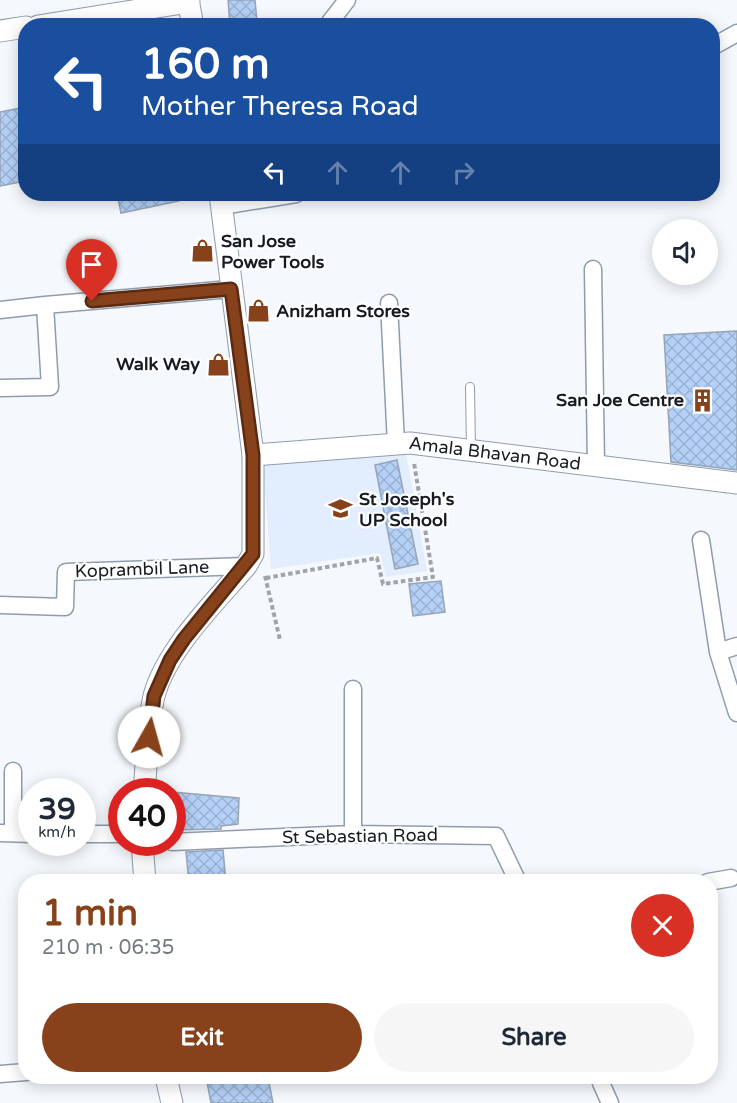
<!DOCTYPE html>
<html lang="en">
<head>
<meta charset="utf-8">
<style>
	body { margin:0; font-family:"Varela Round",sans-serif; background:#f6f6f7; color:#1f2937; height:100vh; display:flex; flex-direction:column; font-size:22px; white-space:nowrap }
	* { box-sizing:border-box; margin:0 }
	p { font-size:20px; color:#747a83 }
	.icon { flex:none; width:33px; height:33px; fill:none; stroke:currentColor; stroke-width:2; stroke-linecap:round; stroke-linejoin:round }
	.map { position:relative; flex:1; overflow:hidden }
	.details { position:absolute; left:18px; top:874px; width:700px; height:210px; display:flex; flex-direction:column; background:#fff; border-radius:24px; box-shadow:0 3px 15px #0003 }
	.details>* { flex:none }
	.top-card { position:absolute; left:18px; top:18px; width:702px; height:183px; border-radius:24px; box-shadow:0 3px 15px #0003; background:#1a4fa0; color:#fff; overflow:hidden }
	.fabs { position:absolute; left:652px; top:219px; display:grid; gap:12px }
	.fabs a { display:grid; place-items:center; width:66px; height:66px; border-radius:50%; background:#fff; box-shadow:0 3px 15px #0003; font-size:30px }
	.speed { position:absolute; left:18px; top:778px; display:flex; gap:12px; font-size:30px; font-weight:700; text-align:center }
	.speed>* { display:grid; place-content:center; width:78px; height:78px; border-radius:50%; background:#fff; box-shadow:0 3px 15px #0003; line-height:1 }
	.speed small { font-size:15px; font-weight:400 }
	.speed .limit { border:9px solid #d22; background:#fff; color:#111 }
	.pin { position:absolute; display:grid; place-items:center; width:51px; height:51px; color:#fff; margin:-62px -26px; border-radius:50% 50% 50% 0; rotate:-45deg; box-shadow:0 0 6px #0007 }
	.pin .icon { rotate:45deg }
	.me { position:absolute; width:66px; margin:-33px; rotate:7deg; stroke-linejoin:round; filter:drop-shadow(0 0 4px #0008) }
	.turn { display:flex; align-items:center; gap:21px; height:126px; padding:0 24px; font-size:27px }
	.turn .icon { width:78px; height:78px; stroke-width:2.5 }
	.turn b { display:block; font-size:42px; line-height:51px }
	.lanes { display:flex; align-items:center; height:57px; padding:0 24px; background:#0003; justify-content:center; gap:30px; direction:ltr }
	.lanes .off { opacity:.35 }
	.round { display:grid; place-items:center; flex:none; width:63px; height:63px; border-radius:32px; background:#f6f6f7 }
	.overview { display:flex; align-items:center; justify-content:space-between; height:102px; padding:0 24px }
	h1 { font-size:36px; font-weight:700; line-height:45px; color:#87421b }
	.primary-button { display:flex; gap:12px; margin-top:auto; padding:12px 24px }
	.primary-button a { flex:1; height:69px; border-radius:36px; background:#87421b; color:#fff; font-size:24px; font-weight:700; line-height:69px; text-align:center }
	.primary-button a+a { background:#f6f6f7; color:#1f2937 }
	.map>svg:first-child { display:block }
</style>
</head>
<body>
<div class="map">
<svg width="737" height="1103" viewBox="0 0 737 1103">
	<defs>
		<pattern id="building-cross-hatch" width="8" height="8" patternUnits="userSpaceOnUse" patternTransform="scale(1.5)"><rect width="8" height="8" fill="#b4d0f6"/><path d="M0 0l8 8M0 8l8-8" fill="none" stroke="#9ab2d3"/></pattern>
	</defs>
	<rect width="100%" height="100%" fill="#f5f8fc"/>
	<path fill="#e2edfd" d="M 406,453 L 427,571 L 386,577 L 380,553 L 271,569 L 263,465 Z"/>
	<path fill="url(#building-cross-hatch)" stroke="#97a5b7" stroke-width="1.5" d="M 228,0 L 255,0 L 257,22 L 230,24 Z
		M 26,107 L 26,181 L 0,186 L 0,112 Z
		M 117,194 L 178,194 L 179,201 L 121,213 Z
		M 737,331 L 737,470 L 671,462 L 664,335 Z
		M 397,460 L 418,564 L 395,569 L 375,465 Z
		M 441,581 L 445,612 L 413,616 L 409,584 Z
		M 172,792 L 239,798 L 238,824 L 221,826 L 221,829 L 172,830 Z
		M 223,850 L 226,882 L 189,882 L 186,852 Z
		M 206,1077 L 268,1077 L 273,1103 L 211,1103 Z"/>
	<g fill="none" stroke-linecap="round" stroke-linejoin="round">
		<defs>
			<path id="service" d="M 470,387 L 471,450"/>
			<path id="minor" d="M 327,26 L 347,0
				M 712,47 L 737,33
				M 222,206 L 296,194
				M 593,269 L 596,466
				M 389,303 L 396,444
				M 0,310 L 45,305
				M 0,388 L 50,387 L 45,305 L 231,289
				M 701,540 L 718,652
				M 0,605 L 65,607 L 66,572 L 246,566
				M 737,646 L 718,652 L 737,713
				M 353,689 L 353,834
				M 13,771 L 13,833
				M 0,833 L 32,834
				M 82,834 L 122,834
				M 172,842 L 353,834 L 496,836 L 518,882
				M 708,882 L 731,878
				M 0,1074 L 26,1072
				M 601,1083 L 610,1103"/>
			<g id="tertiary">
				<path d="M 188,0 L 193,26"/>
				<path d="M 38,26 L 189,2"/>
				<path d="M 0,31 L 26,27"/>
				<path id="s1" d="M 253,455 L 410,443 L 737,483"/>
				<path d="M 144,792 C 147,762 147,726 154,696 C 166,650 215,602 246,566 L 253,554 L 253,455 L 220,194"/>
				<path d="M 142,843 L 145,882"/>
				<path d="M 166,1077 L 172,1103"/>
			</g>
		</defs>
		<use href="#service" stroke="#8f9cae" stroke-width="10"/>
		<use href="#minor" stroke="#8f9cae" stroke-width="19"/>
		<use href="#tertiary" stroke="#8f9cae" stroke-width="23"/>
		<path stroke="#a0a4a9" stroke-width="4" stroke-dasharray="4.5 3" stroke-linecap="butt" d="M 265,576 L 280,640
			M 266,578 L 377,558 L 383,584 L 433,577 L 414,463"/>
		<use href="#service" stroke="#fff" stroke-width="8"/>
		<use href="#minor" stroke="#fff" stroke-width="16"/>
		<use href="#tertiary" stroke="#fff" stroke-width="21"/>
	</g>
	<g fill="none" stroke-linecap="round" stroke-linejoin="round">
		<defs>
			<path id="route" d="M 92,301 L 231,289 L 253,455 L 253,554 L 184,639 L 170,660 L 154,696 L 149,737"/>
		</defs>
		<use href="#route" stroke="#582b12" stroke-width="15"/>
		<use href="#route" stroke="#87421b" stroke-width="10"/>
	</g>
	<defs>
		<symbol id="shop-bare" viewBox="-9 -9 18 18"><path d="M-5-2.5h2.3a2.7 3.5 0 0 1 5.4 0H5L5.5 6h-11ZM-1.5-2.5h3a1.5 2.3 0 0 0-3 0Z" fill="#87421b" stroke="#fff" stroke-width="2.5" paint-order="stroke"/></symbol>
		<symbol id="building-bare" viewBox="-9 -9 18 18"><path d="M-4-6H4V6H1V3H-1V6H-4ZM-2.5-4.3h1.7v1.8h-1.7ZM.8-4.3h1.7v1.8H.8ZM-2.5-1h1.7V.8h-1.7ZM.8-1h1.7V.8H.8Z" fill="#87421b" stroke="#fff" stroke-width="2.5" paint-order="stroke"/></symbol>
		<symbol id="school-bare" viewBox="-9 -9 18 18"><path d="M0-5L7-2L0 1L-7-2ZM-4 1L0 2.5L4 1V4Q0 6-4 4Z" fill="#87421b" stroke="#fff" stroke-width="2.5" paint-order="stroke"/></symbol>
	</defs>
	<g fill-rule="evenodd">
		<use href="#shop-bare" x="186" y="234" width="33" height="33"/>
		<use href="#shop-bare" x="242" y="294" width="33" height="33"/>
		<use href="#shop-bare" x="202" y="348" width="33" height="33"/>
		<use href="#building-bare" x="686" y="384" width="33" height="33"/>
		<use href="#school-bare" x="324" y="492" width="33" height="33"/>
	</g>
	<g text-anchor="middle" dominant-baseline="central" stroke-width="4.5" stroke-linejoin="round" paint-order="stroke">
		<g font-size="18" font-weight="bold" fill="#171c22" stroke="#fff" text-anchor="start">
			<text x="221" y="241">San Jose<tspan x="221" dy="21">Power Tools</tspan></text>
			<text x="276" y="311">Anizham Stores</text>
			<text x="200" y="364" text-anchor="end">Walk Way</text>
			<text x="684" y="400" text-anchor="end">San Joe Centre</text>
			<text x="359" y="499">St Joseph's<tspan x="359" dy="21">UP School</tspan></text>
		</g>
		<g font-size="18" fill="#171c22" stroke="#fff">
			<text stroke="none"><textPath href="#s1" startOffset="243">Amala Bhavan Road</textPath></text>
			<text transform="translate(142 569) rotate(-2)">Koprambil Lane</text>
			<text transform="translate(360 836) rotate(-1)">St Sebastian Road</text>
		</g>
	</g>
</svg>
<div class="fabs">
<a><svg class="icon" aria-label="sound" viewBox="0 0 24 24"><path d="M4 9h4l5-4v14l-5-4H4zM17 9q2 3 0 6"/></svg></a>
</div>
<div class="speed"><div>39<small>km/h</small></div><div class="limit">40</div></div>
<div class="pin" style="left:92px;top:301px;background:#d93025"><svg class="icon" aria-label="arrive" viewBox="0 0 24 24"><path d="M6 21V4h12l-3 4 3 4H6"/></svg></div>
<svg class="me" style="left:149px;top:737px" viewBox="-20 -20 40 40"><circle r="19" fill="#fff"/><path d="M0-13L10 11 0 6-10 11z" fill="#87421b"/></svg>
<div class="top-card">
<div class="turn"><svg class="icon" aria-label="left" viewBox="0 0 24 24"><path d="M17 20v-9H6M10 6l-5 5 5 5"/></svg><div><b>160 m</b>Mother Theresa Road</div></div>
<div class="lanes"><svg class="icon" aria-label="left" viewBox="0 0 24 24"><path d="M17 20v-9H6M10 6l-5 5 5 5"/></svg><svg class="icon off" aria-label="ahead" viewBox="0 0 24 24"><path d="M12 20V5M6 11l6-6 6 6"/></svg><svg class="icon off" aria-label="ahead" viewBox="0 0 24 24"><path d="M12 20V5M6 11l6-6 6 6"/></svg><svg class="icon off" aria-label="right" viewBox="0 0 24 24"><path d="M7 20v-9h11M14 6l5 5-5 5"/></svg></div>
</div>
<section class="details">
<div class="overview"><div><h1>1 min</h1><p>210 m · 06:35</p></div><a class="round" style="background:#d93025;color:#fff"><svg class="icon" aria-label="close" viewBox="0 0 24 24"><path d="M6 6l12 12M18 6L6 18"/></svg></a></div>
<div class="primary-button"><a>Exit</a><a>Share</a></div>
</section>
</div>
</body>
</html>
